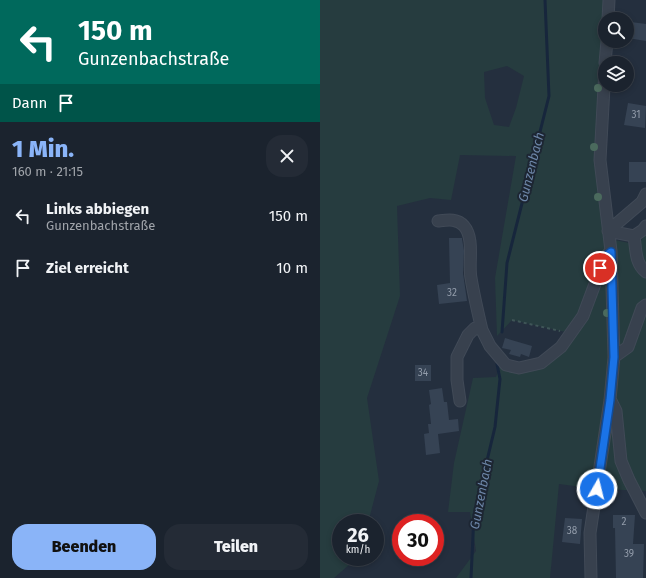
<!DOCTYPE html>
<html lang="de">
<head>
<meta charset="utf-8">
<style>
	body { margin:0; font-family:"Fira Sans",sans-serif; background:#242b36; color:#f1f3f6; height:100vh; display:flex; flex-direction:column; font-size:15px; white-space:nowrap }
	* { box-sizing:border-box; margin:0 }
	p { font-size:13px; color:#a0a4aa }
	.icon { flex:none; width:22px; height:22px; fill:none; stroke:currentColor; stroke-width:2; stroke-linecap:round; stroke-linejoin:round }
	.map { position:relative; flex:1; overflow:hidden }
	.details { display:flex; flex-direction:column; background:#1b232e; width:320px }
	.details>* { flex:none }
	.top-card { background:#00695c; color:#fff; overflow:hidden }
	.buttons { position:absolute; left:278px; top:12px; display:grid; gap:8px }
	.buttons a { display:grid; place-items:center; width:36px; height:36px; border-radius:50%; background:#1b232e; box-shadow:0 2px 6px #0003,0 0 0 1px #39404a; font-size:20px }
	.speed { position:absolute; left:12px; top:514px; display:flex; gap:8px; font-size:20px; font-weight:700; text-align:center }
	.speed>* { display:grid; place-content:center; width:52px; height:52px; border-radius:50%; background:#1b232e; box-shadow:0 2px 6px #0003,0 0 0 1px #39404a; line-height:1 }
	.speed small { font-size:10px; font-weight:400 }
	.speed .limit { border:6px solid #d22; background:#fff; color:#111 }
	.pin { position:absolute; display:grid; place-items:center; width:34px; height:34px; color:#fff; margin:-17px; border:2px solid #fff; border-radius:50%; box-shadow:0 1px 4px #0007 }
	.me { position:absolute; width:44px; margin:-22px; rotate:8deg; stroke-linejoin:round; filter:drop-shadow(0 0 3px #0008) }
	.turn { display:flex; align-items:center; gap:14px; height:84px; padding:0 12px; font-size:18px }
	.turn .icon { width:52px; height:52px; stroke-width:2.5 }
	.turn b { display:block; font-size:28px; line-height:34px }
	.then { display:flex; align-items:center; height:38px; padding:0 12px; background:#0003; gap:8px; font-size:15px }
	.round { display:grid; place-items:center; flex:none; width:42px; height:42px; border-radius:16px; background:#242b36 }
	.summary { display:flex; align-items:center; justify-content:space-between; height:68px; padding:0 12px }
	h1 { font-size:24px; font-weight:800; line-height:30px; color:#8ab4f8 }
	.primary-button { display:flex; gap:8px; margin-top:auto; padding:8px 12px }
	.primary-button a { flex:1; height:46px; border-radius:16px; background:#8ab4f8; color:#111; font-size:16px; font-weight:800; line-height:46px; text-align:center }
	.primary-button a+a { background:#242b36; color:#f1f3f6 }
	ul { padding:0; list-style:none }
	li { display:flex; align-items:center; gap:12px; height:52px; padding:0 12px }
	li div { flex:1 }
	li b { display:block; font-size:15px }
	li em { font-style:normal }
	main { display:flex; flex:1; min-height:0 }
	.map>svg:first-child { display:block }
</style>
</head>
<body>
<main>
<section class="details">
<div class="top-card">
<div class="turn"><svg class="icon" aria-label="left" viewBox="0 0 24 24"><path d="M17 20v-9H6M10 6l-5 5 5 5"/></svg><div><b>150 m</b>Gunzenbachstraße</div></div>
<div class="then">Dann<svg class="icon" aria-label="arrive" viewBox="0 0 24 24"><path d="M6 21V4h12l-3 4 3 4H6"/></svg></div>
</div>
<div class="summary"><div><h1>1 Min.</h1><p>160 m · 21:15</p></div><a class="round"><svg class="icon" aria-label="close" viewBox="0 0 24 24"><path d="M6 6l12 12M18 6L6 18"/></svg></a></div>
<ul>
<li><svg class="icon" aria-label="left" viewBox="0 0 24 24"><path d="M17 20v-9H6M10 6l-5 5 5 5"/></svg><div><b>Links abbiegen</b><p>Gunzenbachstraße</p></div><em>150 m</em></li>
<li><svg class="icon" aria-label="arrive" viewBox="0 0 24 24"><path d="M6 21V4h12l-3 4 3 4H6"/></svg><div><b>Ziel erreicht</b></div><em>10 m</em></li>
</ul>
<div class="primary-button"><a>Beenden</a><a>Teilen</a></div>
</section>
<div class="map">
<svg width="326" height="578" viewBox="0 0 326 578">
	<rect width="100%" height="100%" fill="#242f3e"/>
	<path fill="#263c3f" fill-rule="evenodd" d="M 0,0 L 289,0 L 285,19 L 285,41 L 280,160 L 291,251 L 276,280 L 292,284 L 293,324 L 277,489 L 239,484 L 230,578 L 136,578 L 156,551 L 150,512 L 128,512 L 134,463 L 153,378 L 176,377 L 180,366 L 221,363 L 250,333 L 192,320 L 177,336 L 175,278 L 196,156 L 140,155 L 131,200 L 110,198 L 77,206 L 80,296 L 47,398 L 59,481 L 48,523 L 21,523 L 21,557 L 38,557 L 14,578 L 0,578 ZM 187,66 L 204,76 L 196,108 L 189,127 L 174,125 L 165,98 L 164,72 Z
		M 326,233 L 326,301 L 306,343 L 300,345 L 295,240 L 318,245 Z
		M 326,309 L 326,491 L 282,489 L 301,355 Z"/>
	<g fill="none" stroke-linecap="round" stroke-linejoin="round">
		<path stroke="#17263c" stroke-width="3" d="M 182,332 L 187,263 L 229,96 L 225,0
			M 151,578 L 154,515 L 175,427 L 180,379 L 177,364"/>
	</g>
	<path fill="#364354" d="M 311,22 L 326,24 L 326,41 L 308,38 Z
		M 308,103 L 326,106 L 325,128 L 304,125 Z
		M 309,162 L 326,162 L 326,182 L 309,182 Z
		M 129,238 L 142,238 L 142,239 L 144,251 L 143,273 L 147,301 L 119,304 L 117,285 L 130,283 Z
		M 185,338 L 212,346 L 209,357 L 201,354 L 200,357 L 189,354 L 191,350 L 182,348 Z
		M 95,365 L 111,365 L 111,381 L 95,381 Z
		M 122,388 L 124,402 L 127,402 L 129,420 L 138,419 L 139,431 L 118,434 L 120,453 L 106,455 L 104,434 L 109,433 L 108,424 L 111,424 L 109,405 L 111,404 L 109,390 Z
		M 293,515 L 315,515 L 313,544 L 324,544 L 323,578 L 296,578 L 295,528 L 293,528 Z
		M 245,518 L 262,519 L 260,544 L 242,542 Z"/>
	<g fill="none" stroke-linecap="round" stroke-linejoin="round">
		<defs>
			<path id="minor" d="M 288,19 L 289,0
				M 285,63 L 287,41
				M 118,221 C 127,220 137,218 144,226 C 155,239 148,263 151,278 C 154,296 158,313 162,330
				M 288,231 L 322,202 L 326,194
				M 288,231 L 314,236 L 323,230 L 326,226
				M 314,236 C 316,249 315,264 326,272
				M 294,357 L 308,347 L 322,308 L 326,305
				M 140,401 L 137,380 L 137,357 L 148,335 L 155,328 L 162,330 L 170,346 L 186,365 L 199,368 L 221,363 L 241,347 L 263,316 L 285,257 L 291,251
				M 291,401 L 296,411 L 301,461 L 309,480 L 326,513
				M 271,578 L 270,533 L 290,400 L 294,357 L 291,251 L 280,160 L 285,69"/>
		</defs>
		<use href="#minor" stroke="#414a57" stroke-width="13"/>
		<path stroke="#3f5557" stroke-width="2" stroke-dasharray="3 3" stroke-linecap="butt" d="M 192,320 L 240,331"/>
		<use href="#minor" stroke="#38414e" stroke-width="11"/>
	</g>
	<g fill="#4b6a5d">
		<circle cx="278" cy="88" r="4"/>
		<circle cx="274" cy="147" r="4"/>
		<circle cx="278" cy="197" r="4"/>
		<circle cx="287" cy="313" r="4"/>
	</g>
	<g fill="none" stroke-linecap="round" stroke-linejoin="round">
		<defs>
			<path id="route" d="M 277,489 L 290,400 L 294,357 L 291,252 L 285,257 L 280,268"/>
		</defs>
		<use href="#route" stroke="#114b97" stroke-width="10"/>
		<use href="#route" stroke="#1a73e8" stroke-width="7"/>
	</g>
	<g text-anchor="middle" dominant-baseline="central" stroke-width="4" stroke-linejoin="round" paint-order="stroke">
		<g font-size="10" fill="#929caa">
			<text x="316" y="115">31</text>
			<text x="132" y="293">32</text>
			<text x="103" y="373">34</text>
			<text x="304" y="522">2</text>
			<text x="252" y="531">38</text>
			<text x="309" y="554">39</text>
		</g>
		<g font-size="13" font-style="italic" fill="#6d86a8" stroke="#1d2633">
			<text transform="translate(211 167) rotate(-76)">Gunzenbach</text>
			<text transform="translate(161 494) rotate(-79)">Gunzenbach</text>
		</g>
	</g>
</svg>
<div class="buttons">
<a><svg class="icon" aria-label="search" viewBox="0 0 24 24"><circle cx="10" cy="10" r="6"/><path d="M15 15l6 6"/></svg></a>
<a><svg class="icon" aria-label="layers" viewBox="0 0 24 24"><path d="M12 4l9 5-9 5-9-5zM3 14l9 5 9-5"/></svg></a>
</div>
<div class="speed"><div>26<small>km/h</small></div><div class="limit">30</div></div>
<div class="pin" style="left:280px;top:268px;background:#d93025"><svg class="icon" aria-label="arrive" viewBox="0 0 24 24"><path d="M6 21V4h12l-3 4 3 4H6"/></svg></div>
<svg class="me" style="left:277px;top:489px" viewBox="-20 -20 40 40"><circle r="17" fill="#1a73e8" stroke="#fff" stroke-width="3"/><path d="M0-11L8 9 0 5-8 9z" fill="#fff"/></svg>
</div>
</main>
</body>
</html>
